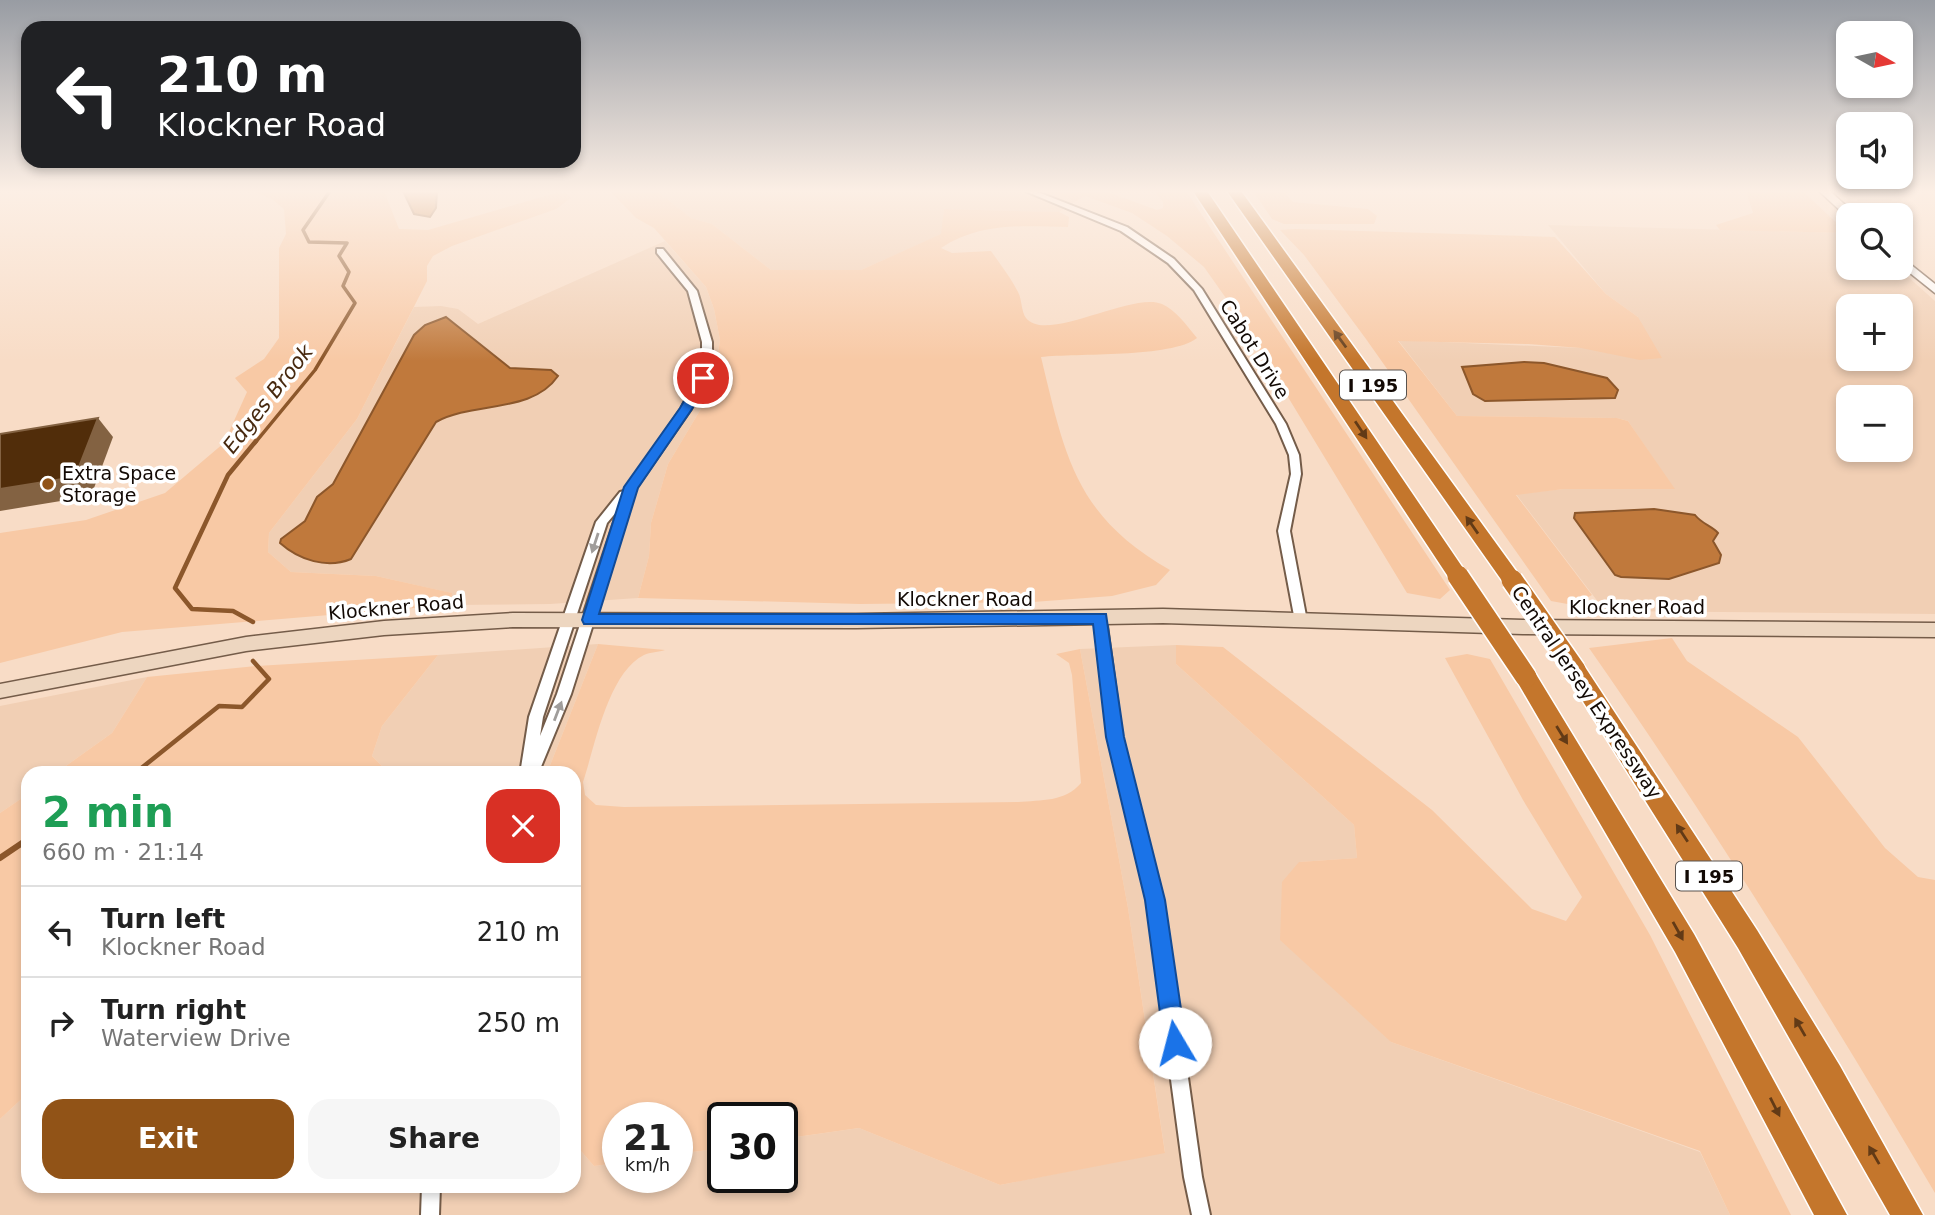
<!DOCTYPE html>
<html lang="en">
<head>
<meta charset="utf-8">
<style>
	body { margin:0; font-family:"DejaVu Sans",sans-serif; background:#f6f6f6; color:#222; height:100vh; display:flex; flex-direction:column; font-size:26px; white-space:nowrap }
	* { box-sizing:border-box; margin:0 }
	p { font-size:23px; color:#767676 }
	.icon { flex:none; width:38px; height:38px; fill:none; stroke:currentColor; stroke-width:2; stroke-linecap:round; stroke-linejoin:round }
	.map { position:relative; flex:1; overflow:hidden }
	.sheet { position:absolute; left:21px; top:766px; width:560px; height:427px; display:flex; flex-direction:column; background:#fff; border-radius:21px; box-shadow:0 4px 10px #0003 }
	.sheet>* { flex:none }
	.guide { position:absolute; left:21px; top:21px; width:560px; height:147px; border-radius:21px; box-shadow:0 4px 10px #0003; background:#202124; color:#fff; overflow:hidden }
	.needle { width:46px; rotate:99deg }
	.tools { position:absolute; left:1836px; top:21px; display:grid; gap:14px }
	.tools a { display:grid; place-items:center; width:77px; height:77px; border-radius:14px; background:#fff; box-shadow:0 4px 10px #0003; font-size:35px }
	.speed { position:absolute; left:602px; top:1102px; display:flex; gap:14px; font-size:35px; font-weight:700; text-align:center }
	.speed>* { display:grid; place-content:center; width:91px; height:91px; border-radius:50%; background:#fff; box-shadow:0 4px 10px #0003; line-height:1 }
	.speed small { font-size:18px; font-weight:400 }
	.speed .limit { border:4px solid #111; border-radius:10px; background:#fff; color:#111 }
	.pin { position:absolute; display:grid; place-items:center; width:60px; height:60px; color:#fff; margin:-30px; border:4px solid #fff; border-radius:50%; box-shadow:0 2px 7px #0007 }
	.me { position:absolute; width:77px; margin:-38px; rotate:352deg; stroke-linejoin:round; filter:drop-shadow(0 0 5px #0008) }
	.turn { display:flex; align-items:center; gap:24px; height:147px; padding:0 21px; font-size:32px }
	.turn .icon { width:91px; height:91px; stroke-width:2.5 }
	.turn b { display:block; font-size:49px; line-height:60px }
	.round { display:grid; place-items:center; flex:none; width:74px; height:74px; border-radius:21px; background:#f6f6f6 }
	.head { display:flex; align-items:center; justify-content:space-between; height:119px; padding:0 21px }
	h1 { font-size:42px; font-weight:600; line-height:52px; color:#1e9e55 }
	.primary-button { display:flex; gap:14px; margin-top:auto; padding:14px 21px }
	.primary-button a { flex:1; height:80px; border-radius:21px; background:#915317; color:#fff; font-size:28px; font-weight:600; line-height:80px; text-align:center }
	.primary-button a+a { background:#f6f6f6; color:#222 }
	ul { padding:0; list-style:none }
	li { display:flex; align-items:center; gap:21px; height:91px; padding:0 21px; border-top:2px solid #e0e0e0 }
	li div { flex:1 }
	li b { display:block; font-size:26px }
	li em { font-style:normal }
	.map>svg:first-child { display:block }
</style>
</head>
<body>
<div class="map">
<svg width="1935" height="1215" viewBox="0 0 1935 1215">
	<rect width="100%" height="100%" fill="#f8dcc6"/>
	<path fill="#f1cfb4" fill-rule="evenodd" d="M 657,191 L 1073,191 L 1085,195 L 1059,212 L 944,209 L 942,234 L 861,270 L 771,270 L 712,224 L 691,218 Z
		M 1548,225 L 1848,233 L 1848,268 L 1898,268 L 1935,301 L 1935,614 L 1605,611 L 1516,494 L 1564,489 L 1674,489 L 1628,421 L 1617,418 L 1457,416 L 1398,340 L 1580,348 L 1638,317 L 1606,294 ZM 1848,306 L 1900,306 L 1900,359 L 1848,359 ZM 1848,397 L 1900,397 L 1900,450 L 1848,450 Z
		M 665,241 L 706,287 L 714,309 L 720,340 L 715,374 L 705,402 L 668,464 L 651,523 L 649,556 L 638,598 L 550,604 L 450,605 L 451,593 L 376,576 L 291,572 L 268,552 L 269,533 L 357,419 L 414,307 L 441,306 L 458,309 L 478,324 Z
		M 598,644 L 547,773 L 389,773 L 372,756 L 382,726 L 438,655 Z
		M 1176,645 L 1176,664 L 1354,825 L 1357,858 L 1299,862 L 1391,1042 L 1700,1152 L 1730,1215 L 0,1215 L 0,1119 L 28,1093 L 28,1186 L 574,1186 L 574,1143 L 594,1166 L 618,1163 L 618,1178 L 677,1178 L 677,1154 L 723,1148 L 723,1178 L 782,1178 L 782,1139 L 859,1128 L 1000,1185 L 1165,1152 L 1128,908 L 1080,649 Z
		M 147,677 L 112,733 L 56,773 L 28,774 L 28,794 L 0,813 L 0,706 Z"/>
	<path fill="#f8c9a5" d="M 252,191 L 384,191 L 399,229 L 428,230 L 552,194 L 566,193 L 571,198 L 556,209 L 452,246 L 433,256 L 427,266 L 427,281 L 357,419 L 269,533 L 268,552 L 291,572 L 376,576 L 452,593 L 450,605 L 122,632 L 0,663 L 0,533 L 86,520 L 165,493 L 224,443 L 247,392 L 235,378 L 264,359 L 279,338 L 279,248 L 286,234 L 284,209 L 272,199 Z
		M 610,191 L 657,191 L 691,218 L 712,224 L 771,270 L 861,270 L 941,234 L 944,209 L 1059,212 L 1069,217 L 1068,227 C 1023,226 981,222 941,248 L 952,253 L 991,251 C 1000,264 1011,278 1018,292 C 1022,299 1021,311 1026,318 C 1046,344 1132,291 1162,304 C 1176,310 1187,326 1197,338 C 1172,358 1076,353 1041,357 C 1065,456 1075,516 1170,570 L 1156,585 L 1112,596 L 1033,602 L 860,604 L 638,598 L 649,556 L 651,523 L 668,464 L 705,402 L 715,374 L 720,340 L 714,309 L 706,287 L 654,228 L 636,218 Z
		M 1049,191 L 1104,191 L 1157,210 L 1163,208 L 1163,202 L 1154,191 L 1186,191 L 1450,590 L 1440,599 L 1407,593 L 1240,318 L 1204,267 L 1167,236 L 1132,213 L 1085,196 L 1076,201 Z
		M 1253,191 L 1283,191 L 1293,202 L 1368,209 L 1377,216 L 1374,224 L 1284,224 L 1272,219 Z
		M 1746,191 L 1805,193 L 1847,233 L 1720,230 L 1716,225 L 1753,213 Z
		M 1296,229 L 1555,237 L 1606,294 L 1638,317 L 1662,358 L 1640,360 L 1581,348 L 1528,344 L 1398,341 L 1457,416 L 1617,418 L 1628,421 L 1675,489 L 1564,489 L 1516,495 L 1592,595 L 1573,605 L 1551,601 L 1366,339 L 1304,255 L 1280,230 Z
		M 1672,638 L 1687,661 L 1798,737 L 1885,848 L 1918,877 L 1935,880 L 1935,1193 C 1826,1008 1712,824 1589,648 Z
		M 598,644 L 665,650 C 659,652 650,652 644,655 C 608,673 595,746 583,782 L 585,795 L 596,805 L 624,807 L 1018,802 C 1041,800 1065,802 1081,783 L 1072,675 L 1069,663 L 1056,654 L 1080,649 L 1128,908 L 1165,1153 L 1000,1185 L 859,1128 L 782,1139 L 782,1118 L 723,1118 L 723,1148 L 677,1154 L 677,1118 L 618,1118 L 618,1163 L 594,1166 L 574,1143 L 574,774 L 547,773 Z
		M 1176,645 L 1223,647 L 1432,810 L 1532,909 L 1566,921 L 1582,897 L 1523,800 L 1445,658 L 1467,654 L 1490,659 L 1650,935 L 1791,1215 L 1730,1215 L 1700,1151 L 1391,1042 L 1280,940 L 1282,882 L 1299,862 L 1357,858 L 1354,825 L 1176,664 Z
		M 438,655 L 382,726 L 372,756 L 389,773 L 56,773 L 112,733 L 147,677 L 257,666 Z
		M 28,794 L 28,1093 L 0,1119 L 0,813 Z"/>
	<path fill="#c0793c" stroke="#8c572b" stroke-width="2" d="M 403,191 L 437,191 L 436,208 L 430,217 L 414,214 Z
		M 446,317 L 510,368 L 551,370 L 558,376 C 532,414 474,401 436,422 L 351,559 C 327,569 299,560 280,543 L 281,539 L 305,521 L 317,497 L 333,484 L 414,335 L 425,325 Z
		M 1524,362 L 1544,363 L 1607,378 L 1618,390 L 1615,398 L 1485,401 L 1473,394 L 1462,367 Z
		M 1654,509 L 1695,515 C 1702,524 1712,526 1718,533 L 1713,541 L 1721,555 L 1719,563 L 1669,579 L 1621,577 L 1615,575 L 1574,518 L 1575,513 Z"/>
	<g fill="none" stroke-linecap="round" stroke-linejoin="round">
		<path stroke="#8c572b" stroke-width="3.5" d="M 255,443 L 315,370 L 355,303 L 343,286 L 349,272 L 339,256 L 347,243 L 309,242 L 303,230 L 330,191"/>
		<path stroke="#8c572b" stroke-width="4.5" d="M 253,622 L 233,611 L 192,609 L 175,588 L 228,475 L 256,441
			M 134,774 L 219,706 L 242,707 L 269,679 L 253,661"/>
		<path stroke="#8c572b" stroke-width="6" d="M 0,858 L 28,839"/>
		<defs>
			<path id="minor" d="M 1025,191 L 1035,191 L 1127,227 L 1174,259 L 1202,289 L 1286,424 L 1299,455 L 1301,474 L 1290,531 L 1307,621 L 1305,624 L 1297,624 L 1295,621 L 1278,531 L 1291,474 L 1289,455 L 1276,424 L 1194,290 L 1168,263 L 1121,231 Z
				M 657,249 L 663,249 L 697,291 L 712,342 L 712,367 L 691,409 L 636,488 L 571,694 L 538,774 L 520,774 L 529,717 L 596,522 L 620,492 L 624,491 L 681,409 L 702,367 L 702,342 L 688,291 L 657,253 ZM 618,510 L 557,694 L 540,736 L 543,717 L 607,523 Z
				M 1100,613 L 1104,615 L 1106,618 L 1122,737 L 1163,900 L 1202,1177 L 1210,1215 L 1192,1215 L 1184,1177 L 1147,900 L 1108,737 L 1094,618 L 1096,615 Z
				M 422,1186 L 440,1186 L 439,1215 L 421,1215 Z"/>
			<path id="tertiary" d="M 1819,191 L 1830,191 L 1856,215 L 1847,217 Z
				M 1900,256 L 1935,284 L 1935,293 L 1900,265 Z"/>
			<path id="secondary" d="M 1163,609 L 1523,620 L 1935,623 L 1935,637 L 1523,634 L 1163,623 L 856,628 L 513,627 L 384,635 L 246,651 L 0,698 L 0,684 L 246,637 L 384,621 L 513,613 L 856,614 Z"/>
			<path id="motorway" d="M 1193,191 L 1207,191 L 1465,571 L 1468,576 L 1465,581 L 1451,581 Z
				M 1227,191 L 1241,191 L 1519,575 L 1522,580 L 1519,585 L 1505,585 Z
				M 1575,661 L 1583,664 L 1757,930 L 1840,1066 L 1923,1215 L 1890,1215 L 1738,948 L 1567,676 L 1564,670 L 1567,664 Z
				M 1526,668 L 1534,671 L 1694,934 L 1847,1215 L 1814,1215 L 1675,952 L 1518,683 L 1515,677 L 1518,671 Z"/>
		</defs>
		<use href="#minor" stroke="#745c49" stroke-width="4"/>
		<use href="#tertiary" stroke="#745c49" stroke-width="3"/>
		<use href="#secondary" stroke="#745c49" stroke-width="3"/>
		<use href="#motorway" stroke="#fff" stroke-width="3"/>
		<use href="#minor" fill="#fff" fill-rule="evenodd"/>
		<use href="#tertiary" fill="#fff" fill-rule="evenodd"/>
		<use href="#secondary" fill="#edd6c0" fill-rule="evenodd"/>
		<use href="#motorway" fill="#c4762c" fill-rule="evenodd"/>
		<defs>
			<path id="motorway-bridge" d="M 1458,576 L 1526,677
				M 1512,580 L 1575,670"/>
		</defs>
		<use href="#motorway-bridge" stroke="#fff" stroke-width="24" stroke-linecap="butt"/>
		<use href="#motorway-bridge" stroke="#c4762c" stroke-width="21"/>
	</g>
	<path fill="#836242" d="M 98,418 L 113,437 L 91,496 L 0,511 L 0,489 Z"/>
	<path fill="#512d0a" stroke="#836242" stroke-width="2" d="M 98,418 L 75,477 L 0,489 L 0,434 Z"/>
	<defs><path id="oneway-solid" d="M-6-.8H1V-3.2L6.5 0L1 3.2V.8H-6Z" transform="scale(1.75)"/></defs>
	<g fill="#623a16">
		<use href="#oneway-solid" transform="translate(1340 339) rotate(-126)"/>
		<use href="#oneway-solid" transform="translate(1361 430) rotate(56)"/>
		<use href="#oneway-solid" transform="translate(1472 525) rotate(-125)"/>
		<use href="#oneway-solid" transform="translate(1562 735) rotate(58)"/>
		<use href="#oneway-solid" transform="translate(1682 833) rotate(-123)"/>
		<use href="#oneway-solid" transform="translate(1678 931) rotate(61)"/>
		<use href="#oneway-solid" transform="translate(1800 1027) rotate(-120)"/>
		<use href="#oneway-solid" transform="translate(1775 1107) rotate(63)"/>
		<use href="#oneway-solid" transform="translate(1874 1155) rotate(-120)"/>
	</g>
	<g fill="#a09d9b">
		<use href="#oneway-solid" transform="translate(595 543) rotate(108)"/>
		<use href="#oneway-solid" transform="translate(558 711) rotate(-69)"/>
	</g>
	<linearGradient id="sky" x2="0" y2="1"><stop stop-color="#989ca3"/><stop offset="0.53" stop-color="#fcefe5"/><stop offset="1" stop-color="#fcefe5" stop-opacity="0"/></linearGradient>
	<rect width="1935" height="361" fill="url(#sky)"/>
	<path fill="#1a73e8" stroke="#114b97" stroke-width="2" d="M 703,374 L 710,378 L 692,409 L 638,488 L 599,614 L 1106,614 L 1124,737 L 1165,900 L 1186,1043 L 1183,1051 L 1175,1054 L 1167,1051 L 1164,1043 L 1145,900 L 1106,737 L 1093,624 L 584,624 L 582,620 L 624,487 L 680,408 L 699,375 Z"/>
	<circle fill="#915317" stroke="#fff" stroke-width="2.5" cx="48" cy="484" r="7"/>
	<g text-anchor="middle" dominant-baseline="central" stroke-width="7" stroke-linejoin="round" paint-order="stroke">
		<g fill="#fff" stroke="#59534f" stroke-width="2">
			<rect x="1340" y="370.5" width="66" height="29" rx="5"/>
			<rect x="1676" y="861.5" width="66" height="29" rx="5"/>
		</g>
		<g font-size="18" font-weight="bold" fill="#120904">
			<text x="1373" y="385">I 195</text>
			<text x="1709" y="876">I 195</text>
		</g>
		<g font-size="19" fill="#120904" stroke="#fff">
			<text transform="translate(1255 349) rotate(58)">Cabot Drive</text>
			<text x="965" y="599">Klockner Road</text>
			<text transform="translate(396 607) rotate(-5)">Klockner Road</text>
			<text x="1637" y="607">Klockner Road</text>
			<text transform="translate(1587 692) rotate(56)">Central Jersey Expressway</text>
		</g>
		<g font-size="19" fill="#120904" stroke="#fff" text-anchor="start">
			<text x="62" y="473">Extra Space<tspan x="62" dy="22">Storage</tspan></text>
		</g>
		<g font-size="21" font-style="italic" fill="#47290f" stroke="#fff">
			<text transform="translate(268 399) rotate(-52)">Edges Brook</text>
		</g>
	</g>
</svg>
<div class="tools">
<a><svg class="needle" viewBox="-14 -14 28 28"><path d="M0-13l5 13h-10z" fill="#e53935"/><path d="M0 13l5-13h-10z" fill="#767676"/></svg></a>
<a><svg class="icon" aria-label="sound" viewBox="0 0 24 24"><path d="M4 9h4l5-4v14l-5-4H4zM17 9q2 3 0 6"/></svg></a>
<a><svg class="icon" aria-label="search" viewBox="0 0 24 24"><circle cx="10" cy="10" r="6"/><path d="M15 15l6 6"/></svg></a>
<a>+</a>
<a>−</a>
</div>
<div class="speed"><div>21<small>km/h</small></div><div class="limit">30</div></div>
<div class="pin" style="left:703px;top:378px;background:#d93025"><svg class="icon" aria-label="arrive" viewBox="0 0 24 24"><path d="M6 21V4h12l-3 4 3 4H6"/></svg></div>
<svg class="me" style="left:1175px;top:1043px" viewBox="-20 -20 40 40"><circle r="19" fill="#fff"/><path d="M0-13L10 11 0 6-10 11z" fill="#1a73e8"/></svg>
<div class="guide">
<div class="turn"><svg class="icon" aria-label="left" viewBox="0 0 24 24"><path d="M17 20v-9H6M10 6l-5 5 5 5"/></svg><div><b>210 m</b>Klockner Road</div></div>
</div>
<section class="sheet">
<div class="head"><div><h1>2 min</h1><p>660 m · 21:14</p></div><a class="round" style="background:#d93025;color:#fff"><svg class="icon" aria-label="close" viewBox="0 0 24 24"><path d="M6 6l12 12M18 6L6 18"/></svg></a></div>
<ul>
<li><svg class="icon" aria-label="left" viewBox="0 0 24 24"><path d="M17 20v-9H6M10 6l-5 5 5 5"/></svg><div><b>Turn left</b><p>Klockner Road</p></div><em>210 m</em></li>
<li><svg class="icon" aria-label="right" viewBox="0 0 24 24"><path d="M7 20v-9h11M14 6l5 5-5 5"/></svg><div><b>Turn right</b><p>Waterview Drive</p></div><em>250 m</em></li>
</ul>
<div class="primary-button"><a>Exit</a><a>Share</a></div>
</section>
</div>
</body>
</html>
